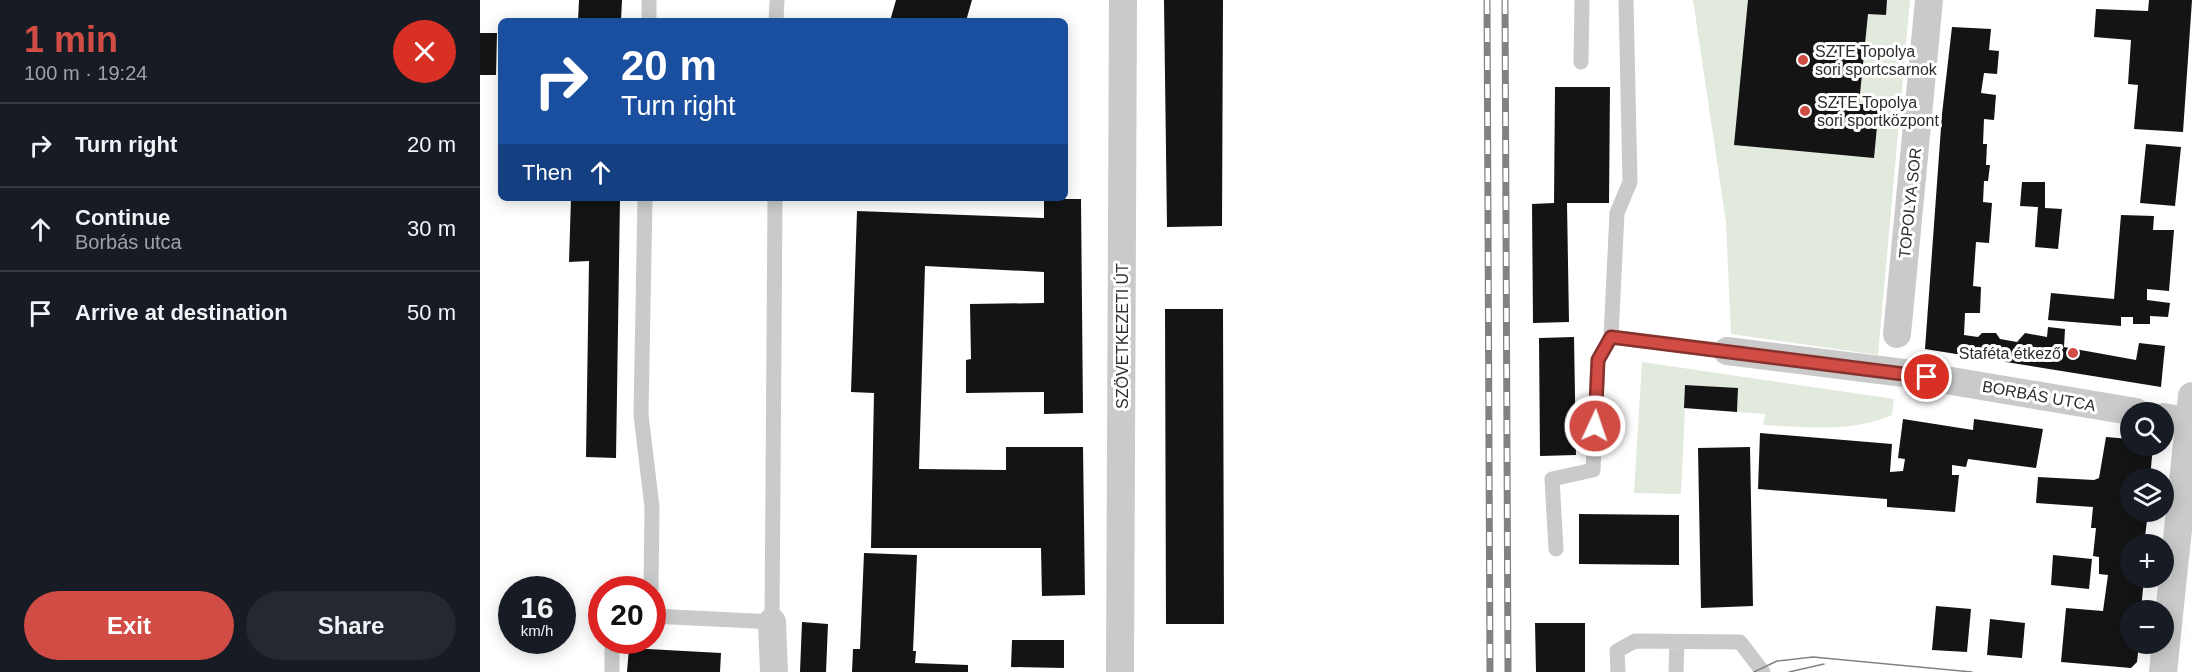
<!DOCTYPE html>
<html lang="en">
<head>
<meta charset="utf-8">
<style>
	body { margin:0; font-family:Helvetica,sans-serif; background:#242831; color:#f1f3f6; height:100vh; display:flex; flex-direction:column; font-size:22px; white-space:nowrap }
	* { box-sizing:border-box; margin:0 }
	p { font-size:20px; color:#9ea1a6 }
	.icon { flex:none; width:33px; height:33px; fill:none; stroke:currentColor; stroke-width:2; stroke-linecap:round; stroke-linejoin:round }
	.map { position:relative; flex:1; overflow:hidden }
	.details { display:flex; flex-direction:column; background:#171b24; width:480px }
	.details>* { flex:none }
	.hud { position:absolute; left:18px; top:18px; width:570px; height:183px; border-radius:9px; box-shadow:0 3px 15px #0003; background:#1a4fa0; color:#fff; overflow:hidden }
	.tools { position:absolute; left:1640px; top:402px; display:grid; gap:12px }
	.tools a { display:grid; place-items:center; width:54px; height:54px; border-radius:50%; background:#171b24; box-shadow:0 3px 15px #0003; font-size:30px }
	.speed { position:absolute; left:18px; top:576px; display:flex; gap:12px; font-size:30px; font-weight:700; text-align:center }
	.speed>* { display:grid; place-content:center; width:78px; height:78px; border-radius:50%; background:#171b24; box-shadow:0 3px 15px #0003; line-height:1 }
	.speed small { font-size:15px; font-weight:400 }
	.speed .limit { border:9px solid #d22; background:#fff; color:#111 }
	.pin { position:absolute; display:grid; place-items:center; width:51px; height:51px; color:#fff; margin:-26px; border:3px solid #fff; border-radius:50%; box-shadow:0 2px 6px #0007 }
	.me { position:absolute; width:66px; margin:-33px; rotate:3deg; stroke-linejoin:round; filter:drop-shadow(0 0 4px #0008) }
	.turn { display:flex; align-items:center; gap:21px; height:126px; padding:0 24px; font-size:27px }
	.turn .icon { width:78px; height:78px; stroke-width:2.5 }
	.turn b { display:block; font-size:42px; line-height:51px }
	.then { display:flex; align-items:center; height:57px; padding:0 24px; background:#0003; gap:12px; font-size:22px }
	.round { display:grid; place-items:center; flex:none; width:63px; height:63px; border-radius:32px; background:#242831 }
	.overview { display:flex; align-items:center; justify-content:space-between; height:102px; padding:0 24px }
	h1 { font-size:36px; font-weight:800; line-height:45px; color:#d04c44 }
	.button { display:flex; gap:12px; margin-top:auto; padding:12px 24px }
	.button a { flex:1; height:69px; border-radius:36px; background:#d04c44; color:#fff; font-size:24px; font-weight:800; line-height:69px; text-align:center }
	.button a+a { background:#242831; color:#f1f3f6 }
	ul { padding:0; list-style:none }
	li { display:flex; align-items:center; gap:18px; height:84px; padding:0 24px; border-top:2px solid #363941 }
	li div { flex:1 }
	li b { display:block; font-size:22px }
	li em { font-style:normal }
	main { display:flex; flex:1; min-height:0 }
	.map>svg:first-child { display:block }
</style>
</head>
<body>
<main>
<section class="details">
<div class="overview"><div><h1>1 min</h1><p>100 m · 19:24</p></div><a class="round" style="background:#d93025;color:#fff"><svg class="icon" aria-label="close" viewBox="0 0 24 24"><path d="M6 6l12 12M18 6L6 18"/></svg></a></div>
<ul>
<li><svg class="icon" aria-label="right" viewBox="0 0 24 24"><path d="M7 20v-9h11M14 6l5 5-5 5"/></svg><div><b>Turn right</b></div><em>20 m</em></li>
<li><svg class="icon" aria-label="ahead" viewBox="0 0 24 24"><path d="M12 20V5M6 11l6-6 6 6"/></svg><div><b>Continue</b><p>Borbás utca</p></div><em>30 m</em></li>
<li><svg class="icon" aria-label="arrive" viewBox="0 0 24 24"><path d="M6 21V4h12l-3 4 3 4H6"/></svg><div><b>Arrive at destination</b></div><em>50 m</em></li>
</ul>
<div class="button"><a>Exit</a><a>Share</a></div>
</section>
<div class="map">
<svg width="1712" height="672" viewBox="0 0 1712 672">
	<rect width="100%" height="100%" fill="#fff"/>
	<path fill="#e2e9dd" d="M 1213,0 L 1430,0 L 1398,355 L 1251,334 L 1246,222 Z
		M 1162,362 L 1414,399 L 1412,415 C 1370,433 1328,427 1283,425 L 1285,414 L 1257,412 L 1258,388 L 1206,385 L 1201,494 L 1154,493 Z"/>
	<path fill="#141414" d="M 99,0 L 142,0 L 141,21 L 98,21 Z
		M 416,0 L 492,0 L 486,21 L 410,21 Z
		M 684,0 L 743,0 L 742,226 L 687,227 Z
		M 1268,0 L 1407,0 L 1406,15 L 1388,14 L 1379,104 L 1399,105 L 1394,158 L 1254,145 Z
		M 1669,0 L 1712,0 L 1703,132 L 1654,129 L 1658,85 L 1648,84 L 1651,40 L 1614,37 L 1616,9 L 1668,11 Z
		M 1472,27 L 1511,29 L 1509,50 L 1519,51 L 1517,74 L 1504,73 L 1501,93 L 1516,95 L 1514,120 L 1504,119 L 1503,144 L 1507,144 L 1506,165 L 1510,165 L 1508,181 L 1504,181 L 1503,202 L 1512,203 L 1509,243 L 1496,242 L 1493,286 L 1501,287 L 1500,313 L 1485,313 L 1484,335 L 1498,337 L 1502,333 L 1516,333 L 1520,339 L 1537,342 L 1545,333 L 1567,337 L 1568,327 L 1585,329 L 1584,347 L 1656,360 L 1659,343 L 1685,346 L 1681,387 L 1445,349 L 1462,114 Z
		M 0,33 L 17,33 L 16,75 L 0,75 Z
		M 1075,87 L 1130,87 L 1129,203 L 1087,203 L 1089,322 L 1053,323 L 1052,204 L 1074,203 Z
		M 1666,144 L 1701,147 L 1695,206 L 1660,203 Z
		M 1542,182 L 1565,182 L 1565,208 L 1582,209 L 1578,249 L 1555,247 L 1558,207 L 1540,206 Z
		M 91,198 L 140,198 L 136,458 L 106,457 L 109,261 L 89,262 Z
		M 564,199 L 601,199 L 603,413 L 564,414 L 564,392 L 486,393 L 486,360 L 491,359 L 490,304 L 564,303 L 564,272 L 445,266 L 439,469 L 526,470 L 526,447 L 603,447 L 605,595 L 562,596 L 561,548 L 391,548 L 394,393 L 371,392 L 377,211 L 564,218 Z
		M 1641,215 L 1674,216 L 1673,230 L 1694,230 L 1689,291 L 1667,289 L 1667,300 L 1690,303 L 1688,317 L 1670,316 L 1670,324 L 1653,324 L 1653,317 L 1641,317 L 1641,326 L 1568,320 L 1571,293 L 1634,299 Z
		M 685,309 L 743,309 L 744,624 L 686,624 Z
		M 1094,337 L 1096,455 L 1060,456 L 1059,338 Z
		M 1205,385 L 1258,388 L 1257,412 L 1204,408 Z
		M 1423,419 L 1493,430 L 1494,419 L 1563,429 L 1556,468 L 1488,459 L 1486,467 L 1472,465 L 1472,475 L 1479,475 L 1475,512 L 1407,507 L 1407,499 L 1278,489 L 1280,433 L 1412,444 L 1410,472 L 1423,471 L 1425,459 L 1418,458 Z
		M 1626,437 L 1650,439 L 1650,446 L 1673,446 L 1670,478 L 1650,478 L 1650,512 L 1668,512 L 1665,537 L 1667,537 L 1666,544 L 1650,544 L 1650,578 L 1664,578 L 1661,610 L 1650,610 L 1650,644 L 1659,644 L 1657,662 L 1651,668 L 1581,662 L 1586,608 L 1623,611 L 1628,575 L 1619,574 L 1619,557 L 1613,556 L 1616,528 L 1611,528 L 1613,507 L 1556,503 L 1558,477 L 1614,480 L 1619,478 Z
		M 1270,447 L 1273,606 L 1221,608 L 1218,448 Z
		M 1099,514 L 1199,515 L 1199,565 L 1099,564 Z
		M 384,553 L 437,555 L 433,651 L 436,651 L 435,663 L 488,665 L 488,672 L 372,672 L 373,649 L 380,649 Z
		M 1573,555 L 1612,559 L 1609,589 L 1571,585 Z
		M 1456,606 L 1491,609 L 1487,652 L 1452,650 Z
		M 1510,619 L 1545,623 L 1542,658 L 1507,655 Z
		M 322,622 L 348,624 L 346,672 L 320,672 Z
		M 1055,623 L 1105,623 L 1105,672 L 1056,672 Z
		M 532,640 L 584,640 L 584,668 L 531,667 Z
		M 149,648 L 241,653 L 240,672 L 147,672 Z"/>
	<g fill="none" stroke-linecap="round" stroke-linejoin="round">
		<path stroke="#cacaca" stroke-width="15" d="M 169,21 L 169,0
			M 296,21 L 297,0
			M 1101,62 L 1102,0
			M 165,198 L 161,415 L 172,507 L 171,590
			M 1131,337 L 1247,351
			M 1076,549 L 1072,479 L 1113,470 L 1118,360 L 1131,337 L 1137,213 L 1150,182 L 1146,0
			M 172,616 L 292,622 L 295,198
			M 132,640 L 132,672
			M 1138,672 L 1137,651 L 1155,641 L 1260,642 L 1283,672
			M 1196,672 L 1197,642"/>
		<path stroke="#cacaca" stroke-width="28" d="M 1417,334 L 1449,0
			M 1247,351 L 1424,373 L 1656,412
			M 1683,417 L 1712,422
			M 292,622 L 294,672
			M 640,672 L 643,0
			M 1683,672 L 1712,396"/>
		<path stroke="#828282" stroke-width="1.5" d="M 1274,672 L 1297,661 L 1333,657 L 1492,672
			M 1309,672 L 1344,664"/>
		<defs>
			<path id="rail" d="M 1007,0 L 1010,672
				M 1025,0 L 1028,672"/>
		</defs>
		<use href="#rail" stroke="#828282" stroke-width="7"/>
		<use href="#rail" stroke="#fff" stroke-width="4.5" stroke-dasharray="14" stroke-linecap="butt"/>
	</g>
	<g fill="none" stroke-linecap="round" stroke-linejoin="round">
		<defs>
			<path id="route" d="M 1115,426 L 1118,360 L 1131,337 L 1447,377"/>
		</defs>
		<use href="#route" stroke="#87312c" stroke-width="15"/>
		<use href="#route" stroke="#d04c44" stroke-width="10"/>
	</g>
	<g fill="#d04c44" stroke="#fff" stroke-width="2">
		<circle cx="1323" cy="60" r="6"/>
		<circle cx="1325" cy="111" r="6"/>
		<circle cx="1593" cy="353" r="6"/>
	</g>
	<g text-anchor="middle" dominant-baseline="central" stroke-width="6" stroke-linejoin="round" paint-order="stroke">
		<g font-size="16" fill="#2d2d2d" stroke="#fff" text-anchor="start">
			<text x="1335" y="51">SZTE Topolya<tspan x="1335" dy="18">sori sportcsarnok</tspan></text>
			<text x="1337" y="102">SZTE Topolya<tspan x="1337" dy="18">sori sportközpont</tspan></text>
			<text x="1581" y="353" text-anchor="end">Staféta étkező</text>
		</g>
		<g font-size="16" fill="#2d2d2d" stroke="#fff">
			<text transform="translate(1430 203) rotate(-84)">TOPOLYA SOR</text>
			<text transform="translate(642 336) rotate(-90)">SZÖVETKEZETI ÚT</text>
			<text transform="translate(1559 396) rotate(10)">BORBÁS UTCA</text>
		</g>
	</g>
</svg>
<div class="tools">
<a><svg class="icon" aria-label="search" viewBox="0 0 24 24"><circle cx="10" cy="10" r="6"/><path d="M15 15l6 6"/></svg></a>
<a><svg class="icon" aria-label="layers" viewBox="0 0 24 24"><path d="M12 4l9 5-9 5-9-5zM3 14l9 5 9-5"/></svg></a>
<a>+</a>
<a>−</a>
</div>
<div class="speed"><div>16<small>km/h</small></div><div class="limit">20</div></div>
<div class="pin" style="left:1447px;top:377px;background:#d93025"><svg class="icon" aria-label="arrive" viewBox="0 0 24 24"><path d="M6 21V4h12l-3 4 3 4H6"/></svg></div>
<svg class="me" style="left:1115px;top:426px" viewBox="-20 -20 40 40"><circle r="17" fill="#d04c44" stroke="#fff" stroke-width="3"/><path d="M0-11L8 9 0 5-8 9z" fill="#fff"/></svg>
<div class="hud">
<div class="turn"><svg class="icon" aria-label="right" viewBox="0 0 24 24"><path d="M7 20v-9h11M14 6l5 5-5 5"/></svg><div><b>20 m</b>Turn right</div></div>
<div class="then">Then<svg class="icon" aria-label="ahead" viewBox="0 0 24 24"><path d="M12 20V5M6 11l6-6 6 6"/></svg></div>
</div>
</div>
</main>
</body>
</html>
